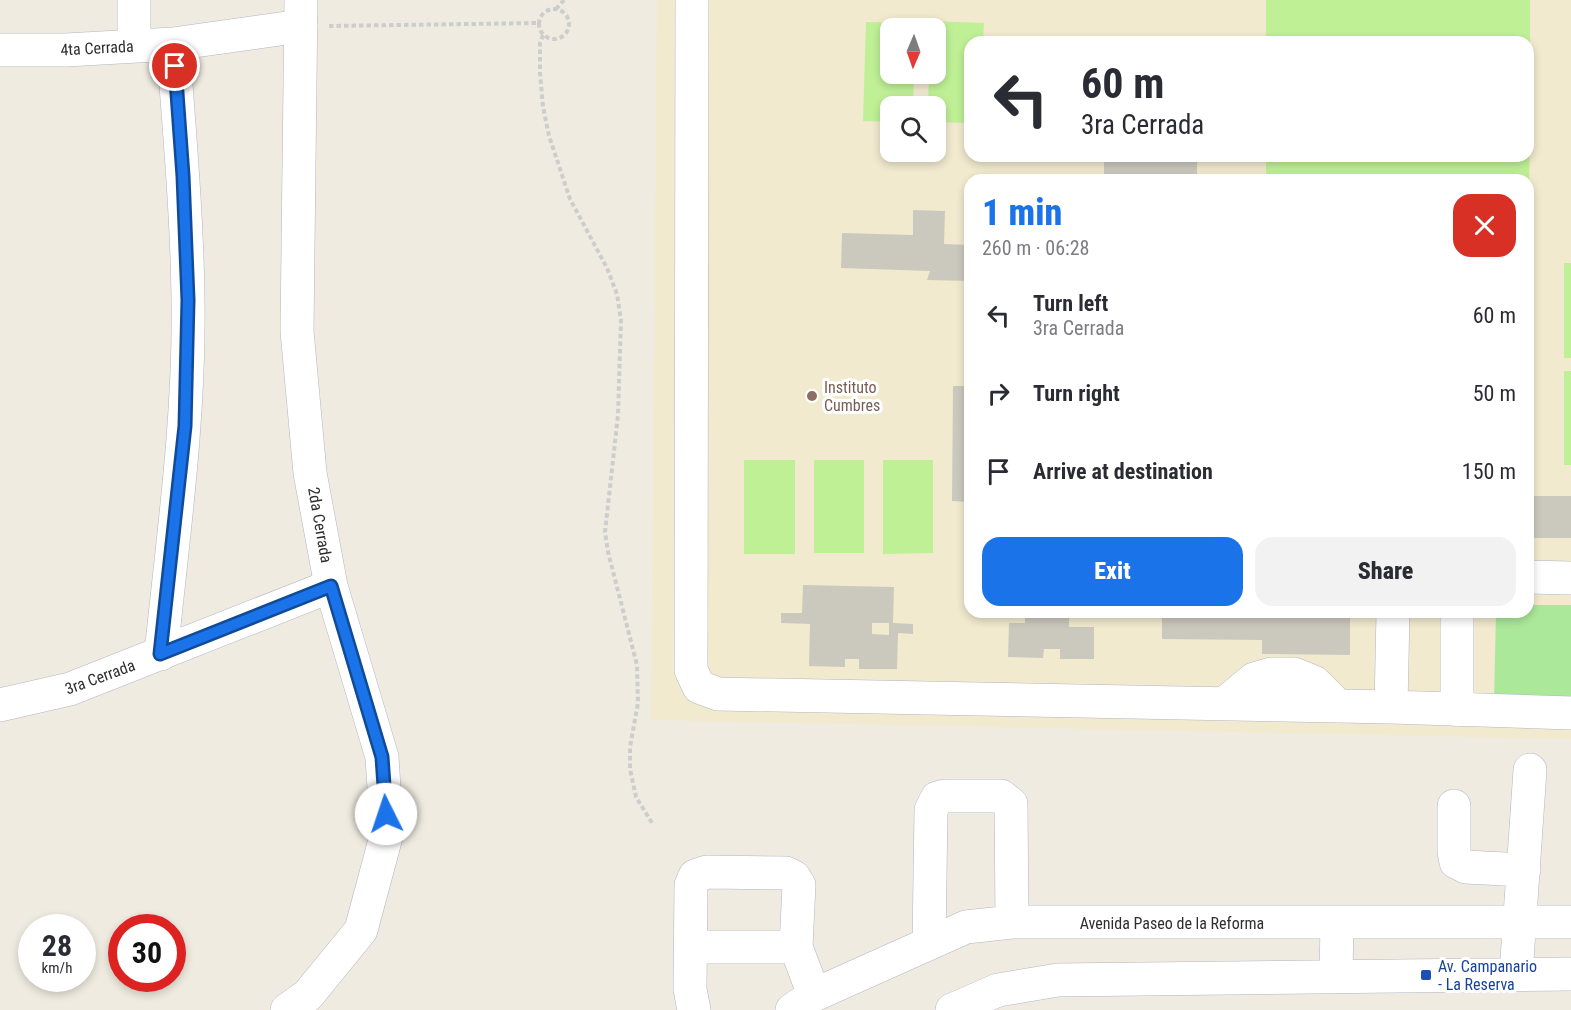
<!DOCTYPE html>
<html lang="en">
<head>
<meta charset="utf-8">
<style>
	body { margin:0; font-family:"Roboto Condensed",sans-serif; background:#f2f2f3; color:#2b2b33; height:100vh; display:flex; flex-direction:column; font-size:22px; white-space:nowrap }
	* { box-sizing:border-box; margin:0 }
	p { font-size:20px; color:#7c7c81 }
	.icon { flex:none; width:33px; height:33px; fill:none; stroke:currentColor; stroke-width:2; stroke-linecap:round; stroke-linejoin:round }
	.map { position:relative; flex:1; overflow:hidden }
	.details { position:absolute; left:964px; top:174px; width:570px; height:444px; display:flex; flex-direction:column; background:#fff; border-radius:18px; box-shadow:0 3px 9px #0003 }
	.details>* { flex:none }
	.top-card { position:absolute; left:964px; top:36px; width:570px; height:126px; border-radius:18px; box-shadow:0 3px 9px #0003; background:#fff; color:#2b2b33; overflow:hidden }
	.needle { width:39px; rotate:182deg }
	.fabs { position:absolute; left:880px; top:18px; display:grid; gap:12px }
	.fabs a { display:grid; place-items:center; width:66px; height:66px; border-radius:12px; background:#fff; box-shadow:0 3px 9px #0003; font-size:30px }
	.speed { position:absolute; left:18px; top:914px; display:flex; gap:12px; font-size:30px; font-weight:700; text-align:center }
	.speed>* { display:grid; place-content:center; width:78px; height:78px; border-radius:50%; background:#fff; box-shadow:0 3px 9px #0003; line-height:1 }
	.speed small { font-size:15px; font-weight:400 }
	.speed .limit { border:9px solid #d22; background:#fff; color:#111 }
	.pin { position:absolute; display:grid; place-items:center; width:51px; height:51px; color:#fff; margin:-26px; border:3px solid #fff; border-radius:50%; box-shadow:0 2px 6px #0007 }
	.me { position:absolute; width:66px; margin:-33px; rotate:356deg; stroke-linejoin:round; filter:drop-shadow(0 0 4px #0008) }
	.turn { display:flex; align-items:center; gap:21px; height:126px; padding:0 18px; font-size:27px }
	.turn .icon { width:78px; height:78px; stroke-width:2.5 }
	.turn b { display:block; font-size:42px; line-height:51px }
	.round { display:grid; place-items:center; flex:none; width:63px; height:63px; border-radius:18px; background:#f2f2f3 }
	.summary { display:flex; align-items:center; justify-content:space-between; height:102px; padding:0 18px }
	h1 { font-size:36px; font-weight:800; line-height:45px; color:#1a73e8 }
	.cta { display:flex; gap:12px; margin-top:auto; padding:12px 18px }
	.cta a { flex:1; height:69px; border-radius:18px; background:#1a73e8; color:#fff; font-size:24px; font-weight:800; line-height:69px; text-align:center }
	.cta a+a { background:#f2f2f3; color:#2b2b33 }
	ul { padding:0; list-style:none }
	li { display:flex; align-items:center; gap:18px; height:78px; padding:0 18px }
	li div { flex:1 }
	li b { display:block; font-size:22px }
	li em { font-style:normal }
	.map>svg:first-child { display:block }
</style>
</head>
<body>
<div class="map">
<svg width="1571" height="1010" viewBox="0 0 1571 1010">
	<rect width="100%" height="100%" fill="#efebe0"/>
	<path fill="#f1eacf" fill-rule="evenodd" d="M 657,0 L 1571,0 L 1571,739 L 651,720 ZM 891,28 L 936,28 L 936,74 L 891,74 ZM 970,42 L 1528,42 L 1528,156 L 970,156 ZM 891,106 L 936,106 L 936,152 L 891,152 ZM 970,180 L 1528,180 L 1528,612 L 970,612 Z"/>
	<path fill="#ace89a" d="M 1529,605 L 1571,605 L 1571,701 L 1494,700 L 1496,612 L 1528,612 Z"/>
	<path fill="#bff096" d="M 1266,0 L 1530,0 L 1529,251 L 1528,180 L 1266,180 L 1266,156 L 1528,156 L 1528,42 L 1266,42 Z
		M 930,21 L 984,23 L 983,42 L 970,42 L 970,123 L 936,122 L 936,106 L 928,106 L 929,74 L 936,74 L 936,28 L 930,28 Z
		M 866,22 L 915,23 L 915,28 L 891,28 L 891,74 L 914,74 L 913,106 L 891,106 L 891,122 L 863,121 Z
		M 1564,263 L 1571,263 L 1571,358 L 1564,358 Z
		M 1564,371 L 1571,371 L 1571,465 L 1564,465 Z
		M 744,460 L 795,460 L 795,554 L 744,554 Z
		M 814,460 L 864,460 L 864,553 L 814,553 Z
		M 883,460 L 933,460 L 933,553 L 883,554 Z"/>
	<path fill="#cbc9be" fill-rule="evenodd" d="M 1104,156 L 1197,156 L 1197,180 L 1104,180 Z
		M 913,210 L 945,211 L 944,244 L 970,245 L 969,281 L 927,280 L 930,271 L 841,268 L 842,233 L 913,235 Z
		M 953,386 L 970,386 L 970,502 L 952,501 Z
		M 1528,496 L 1571,496 L 1571,538 L 1528,538 Z
		M 803,585 L 894,587 L 893,623 L 913,624 L 913,634 L 898,633 L 897,669 L 859,669 L 859,659 L 845,659 L 845,667 L 809,666 L 810,624 L 781,623 L 781,613 L 802,613 ZM 872,623 L 889,623 L 889,635 L 872,634 Z
		M 1025,612 L 1092,612 L 1092,615 L 1069,615 L 1069,627 L 1094,627 L 1094,659 L 1060,659 L 1060,649 L 1044,649 L 1043,658 L 1008,657 L 1009,623 L 1025,623 Z
		M 1162,612 L 1350,612 L 1350,655 L 1262,654 L 1262,640 L 1162,639 Z"/>
	<g fill="none" stroke-linecap="round" stroke-linejoin="round">
		<defs>
			<path id="minor" d="M 134,0 L 134,46
				M 692,0 L 691,670 L 699,687 L 718,694 L 1391,707 L 1571,713
				M 0,50 L 66,50 L 173,44 L 301,26
				M 1528,577 L 1571,578
				M 161,654 C 173,536 190,418 188,299 C 187,214 179,129 173,44
				M 1224,704 L 1254,679 L 1271,674 L 1294,674 L 1314,682 L 1338,706
				M 0,705 L 70,689 L 331,586
				M 1391,707 L 1393,612
				M 1457,710 L 1457,612
				M 1454,806 L 1454,852 L 1456,862 L 1466,867 L 1524,870
				M 929,943 L 931,810 L 937,798 L 945,796 L 1001,796 L 1011,804 L 1012,922
				M 691,947 L 796,947
				M 1516,974 L 1530,770
				M 1336,976 L 1337,923
				M 287,1010 L 308,995 L 361,930 L 387,833 L 382,757 L 331,586 L 310,473 L 297,331 L 301,0
				M 694,1010 L 690,989 L 691,885 L 695,876 L 707,872 L 786,873 L 794,877 L 799,885 L 796,947 L 814,995
				M 792,1010 L 814,995 L 966,927 L 1012,922 L 1571,922
				M 952,1010 L 998,990 L 1058,980 L 1571,974"/>
		</defs>
		<use href="#minor" stroke="#b4b4c2" stroke-width="34"/>
		<path stroke="#cdcdcd" stroke-width="4" stroke-dasharray="4.5 3" stroke-linecap="butt" d="M 556,9 L 564,0
			M539 24a15 15 0 1 1 30 0a15 15 0 1 1-30 0Z
			M 329,26 L 539,23
			M 543,35 L 540,43 L 540,73 L 543,107 L 549,136 L 570,199 L 607,268 L 617,294 L 621,320 L 618,415 L 605,532 L 608,552 L 637,665 L 638,703 L 630,747 L 630,769 L 636,797 L 652,823"/>
		<use href="#minor" stroke="#fff" stroke-width="33"/>
	</g>
	<g fill="none" stroke-linecap="round" stroke-linejoin="round">
		<defs>
			<path id="route" d="M 175,66 L 183,176 L 188,300 L 185,426 L 160,654 L 331,586 L 382,757 L 386,814"/>
		</defs>
		<use href="#route" stroke="#114b97" stroke-width="15"/>
		<use href="#route" stroke="#1a73e8" stroke-width="10"/>
	</g>
	<circle fill="#8d6e63" stroke="#fff" stroke-width="2" cx="812" cy="396" r="6"/>
	<rect fill="#1a4fb4" stroke="#fff" stroke-width="2" x="1420" y="969" width="12" height="12" rx="3"/>
	<g text-anchor="middle" dominant-baseline="central" stroke-width="6" stroke-linejoin="round" paint-order="stroke">
		<g font-size="16" fill="#2e2e2e" stroke="#fff">
			<text transform="translate(97 48) rotate(-3)">4ta Cerrada</text>
			<text transform="translate(320 525) rotate(80)">2da Cerrada</text>
			<text transform="translate(100 677) rotate(-20)">3ra Cerrada</text>
			<text x="1172" y="923">Avenida Paseo de la Reforma</text>
		</g>
		<g font-size="16" fill="#785e54" stroke="#fff" text-anchor="start">
			<text x="824" y="387">Instituto<tspan x="824" dy="18">Cumbres</tspan></text>
		</g>
		<g font-size="16" fill="#164399" stroke="#fff" text-anchor="start">
			<text x="1438" y="966">Av. Campanario<tspan x="1438" dy="18">- La Reserva</tspan></text>
		</g>
	</g>
</svg>
<div class="fabs">
<a><svg class="needle" viewBox="-14 -14 28 28"><path d="M0-13l5 13h-10z" fill="#e53935"/><path d="M0 13l5-13h-10z" fill="#7c7c81"/></svg></a>
<a><svg class="icon" aria-label="search" viewBox="0 0 24 24"><circle cx="10" cy="10" r="6"/><path d="M15 15l6 6"/></svg></a>
</div>
<div class="speed"><div>28<small>km/h</small></div><div class="limit">30</div></div>
<div class="pin" style="left:175px;top:66px;background:#d93025"><svg class="icon" aria-label="arrive" viewBox="0 0 24 24"><path d="M6 21V4h12l-3 4 3 4H6"/></svg></div>
<svg class="me" style="left:386px;top:814px" viewBox="-20 -20 40 40"><circle r="19" fill="#fff"/><path d="M0-13L10 11 0 6-10 11z" fill="#1a73e8"/></svg>
<div class="top-card">
<div class="turn"><svg class="icon" aria-label="left" viewBox="0 0 24 24"><path d="M17 20v-9H6M10 6l-5 5 5 5"/></svg><div><b>60 m</b>3ra Cerrada</div></div>
</div>
<section class="details">
<div class="summary"><div><h1>1 min</h1><p>260 m · 06:28</p></div><a class="round" style="background:#d93025;color:#fff"><svg class="icon" aria-label="close" viewBox="0 0 24 24"><path d="M6 6l12 12M18 6L6 18"/></svg></a></div>
<ul>
<li><svg class="icon" aria-label="left" viewBox="0 0 24 24"><path d="M17 20v-9H6M10 6l-5 5 5 5"/></svg><div><b>Turn left</b><p>3ra Cerrada</p></div><em>60 m</em></li>
<li><svg class="icon" aria-label="right" viewBox="0 0 24 24"><path d="M7 20v-9h11M14 6l5 5-5 5"/></svg><div><b>Turn right</b></div><em>50 m</em></li>
<li><svg class="icon" aria-label="arrive" viewBox="0 0 24 24"><path d="M6 21V4h12l-3 4 3 4H6"/></svg><div><b>Arrive at destination</b></div><em>150 m</em></li>
</ul>
<div class="cta"><a>Exit</a><a>Share</a></div>
</section>
</div>
</body>
</html>
